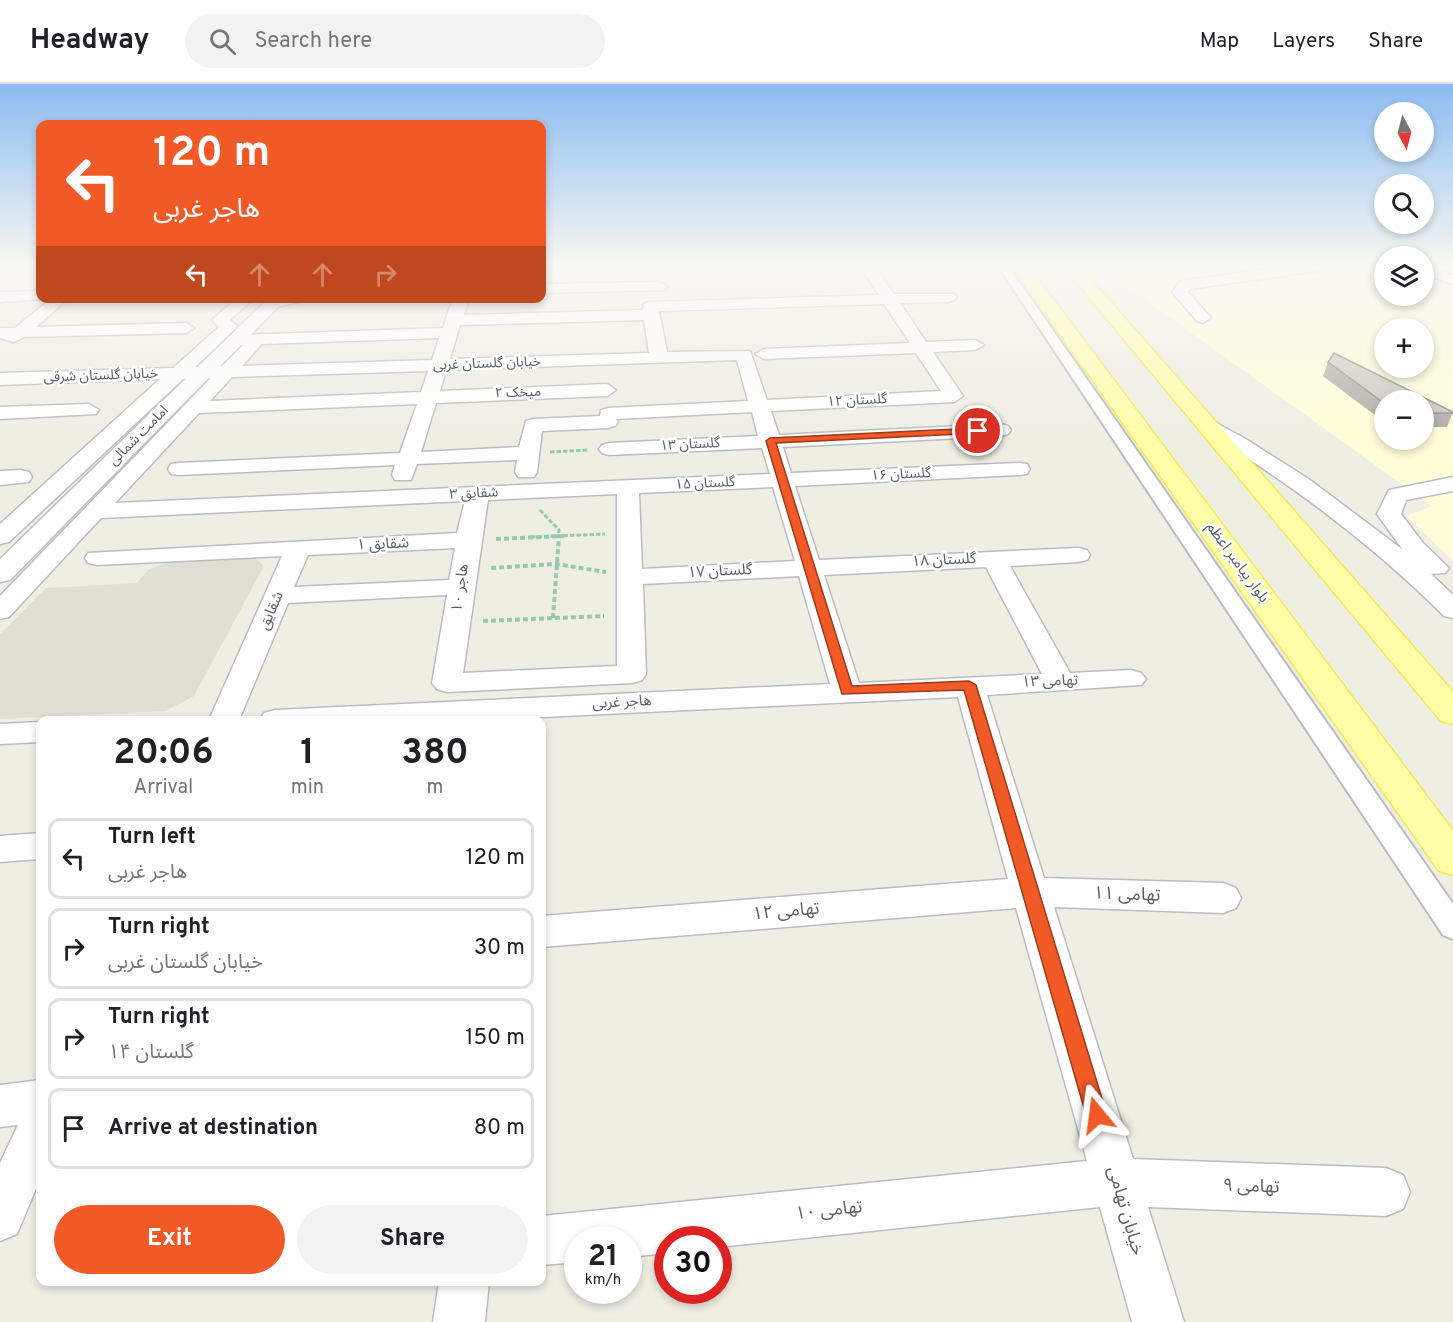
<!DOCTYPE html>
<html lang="en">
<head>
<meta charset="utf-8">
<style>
	body { margin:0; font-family:Overpass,"Noto Sans Arabic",sans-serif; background:#f2f2f2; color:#202124; height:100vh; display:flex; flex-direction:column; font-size:22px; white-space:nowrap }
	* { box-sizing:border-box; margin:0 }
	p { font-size:20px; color:#757577 }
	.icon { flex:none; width:33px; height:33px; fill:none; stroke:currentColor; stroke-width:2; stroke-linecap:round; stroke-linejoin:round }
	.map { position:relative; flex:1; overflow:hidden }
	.panel { position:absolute; left:36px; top:632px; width:510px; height:570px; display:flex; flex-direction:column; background:#fff; border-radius:12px; box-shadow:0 3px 9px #0003 }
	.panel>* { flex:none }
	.hud { position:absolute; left:36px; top:36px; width:510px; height:183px; border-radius:12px; box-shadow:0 3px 9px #0003; background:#f15a27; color:#fff; overflow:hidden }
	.needle { width:39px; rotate:173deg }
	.fabs { position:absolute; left:1374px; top:18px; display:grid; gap:12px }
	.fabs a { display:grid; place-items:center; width:60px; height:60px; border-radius:50%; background:#fff; box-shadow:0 3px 9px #0003; font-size:30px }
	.speed { position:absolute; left:564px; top:1142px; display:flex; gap:12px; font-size:30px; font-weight:700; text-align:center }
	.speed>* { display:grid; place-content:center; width:78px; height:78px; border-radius:50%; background:#fff; box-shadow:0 3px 9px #0003; line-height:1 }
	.speed small { font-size:15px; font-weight:400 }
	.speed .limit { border:9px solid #d22; background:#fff; color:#111 }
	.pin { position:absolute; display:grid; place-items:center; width:51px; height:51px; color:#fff; margin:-26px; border:3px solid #fff; border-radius:50%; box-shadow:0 2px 6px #0007 }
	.me { position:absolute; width:66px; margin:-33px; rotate:344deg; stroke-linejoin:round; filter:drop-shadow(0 0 4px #0008) }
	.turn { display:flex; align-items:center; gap:21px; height:126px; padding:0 18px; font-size:27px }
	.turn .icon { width:78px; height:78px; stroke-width:2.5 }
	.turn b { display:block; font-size:42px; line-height:51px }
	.lanes { display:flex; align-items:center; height:57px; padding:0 18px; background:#0003; justify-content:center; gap:30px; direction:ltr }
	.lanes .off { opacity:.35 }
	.eta { display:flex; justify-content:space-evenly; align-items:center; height:102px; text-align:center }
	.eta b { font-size:36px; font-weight:700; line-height:42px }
	.button { display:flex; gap:12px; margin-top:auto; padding:12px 18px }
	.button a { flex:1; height:69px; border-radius:36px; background:#f15a27; color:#fff; font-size:24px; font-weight:700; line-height:69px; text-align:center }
	.button a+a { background:#f2f2f2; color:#202124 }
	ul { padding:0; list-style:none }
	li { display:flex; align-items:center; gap:18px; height:81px; margin:0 12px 9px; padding:0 6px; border:3px solid #e0e0e0; border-radius:12px }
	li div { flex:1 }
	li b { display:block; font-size:22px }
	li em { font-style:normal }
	header { display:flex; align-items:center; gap:36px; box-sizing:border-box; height:84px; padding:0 30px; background:#fff; border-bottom:2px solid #e0e0e0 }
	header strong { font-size:28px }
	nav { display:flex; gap:33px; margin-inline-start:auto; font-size:21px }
	.search { width:420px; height:54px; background:#f2f2f2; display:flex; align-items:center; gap:15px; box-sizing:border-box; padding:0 21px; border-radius:33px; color:#757577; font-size:22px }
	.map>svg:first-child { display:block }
</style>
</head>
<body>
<header>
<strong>Headway</strong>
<div class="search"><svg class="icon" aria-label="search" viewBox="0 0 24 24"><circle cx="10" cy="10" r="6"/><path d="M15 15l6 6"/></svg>Search here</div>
<nav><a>Map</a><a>Layers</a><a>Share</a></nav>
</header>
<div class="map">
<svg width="1453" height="1238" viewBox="0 0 1453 1238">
	<rect width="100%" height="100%" fill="#efeee3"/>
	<path fill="#fffdd8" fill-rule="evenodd" d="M 1098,182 L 1384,182 L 1384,212 L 1424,212 L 1424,182 L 1453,182 L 1453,477 L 1406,432 L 1432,422 ZM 1384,244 L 1424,244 L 1424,284 L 1384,284 ZM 1384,316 L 1424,316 L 1424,356 L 1384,356 Z"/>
	<path fill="#dfded2" d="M 254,473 L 264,482 L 194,612 L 165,627 L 0,635 L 0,550 L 46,504 L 137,499 L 148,486 L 171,477 Z"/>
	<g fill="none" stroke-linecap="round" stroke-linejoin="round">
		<defs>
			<path id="pedestrian" d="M 998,182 L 1008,182 L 1453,820 L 1453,855 L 1443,851 Z"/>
			<path id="minor" d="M 860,182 L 874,182 L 894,210 L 954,210 L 957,213 L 954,216 L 949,218 L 900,219 L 926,258 L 975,256 L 984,261 L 975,266 L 933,268 L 963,312 L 954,318 L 771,327 L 779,351 L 1001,340 L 1008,342 L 1011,346 L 1008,350 L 1001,352 L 783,363 L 791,389 L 1019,379 L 1027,380 L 1030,385 L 1027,390 L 1019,391 L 795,402 L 819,476 L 1078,464 L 1087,466 L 1090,471 L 1087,476 L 1078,478 L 1010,482 L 1070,589 L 1131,586 L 1141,589 L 1146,595 L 1141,601 L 987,611 L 1044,794 L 1223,799 L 1236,804 L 1241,814 L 1236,824 L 1223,829 L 1054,823 L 1133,1075 L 1386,1084 L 1403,1091 L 1410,1108 L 1403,1125 L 1386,1132 L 1148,1123 L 1184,1238 L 1132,1238 L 1100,1123 L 718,1163 L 718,1155 L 668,1155 L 668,1169 L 628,1173 L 628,1155 L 578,1155 L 578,1178 L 542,1181 L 542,1132 L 1087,1077 L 1016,824 L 542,863 L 542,832 L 1008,795 L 958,613 L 480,636 L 260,636 L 264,629 L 275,626 L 830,600 L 799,492 L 643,500 L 646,590 L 642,596 L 632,599 L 447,608 L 437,605 L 432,599 L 447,511 L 288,519 L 239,636 L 209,636 L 282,472 L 97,481 L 88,479 L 85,474 L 88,469 L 457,449 L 465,417 L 101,434 L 9,533 L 0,535 L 0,512 L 211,294 L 183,295 L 9,458 L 0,460 L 0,440 L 160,295 L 0,301 L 0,289 L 173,284 L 219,243 L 212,236 L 237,214 L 254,214 L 230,236 L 237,242 L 235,245 L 195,283 L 222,282 L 243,261 L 234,260 L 232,256 L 240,251 L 443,244 L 453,214 L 469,214 L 464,231 L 643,226 L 644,220 L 650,218 L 879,211 ZM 884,220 L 910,259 L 764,265 L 755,270 L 764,275 L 916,269 L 941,307 L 767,316 L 750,267 L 667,268 L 659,227 ZM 644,236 L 649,269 L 450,275 L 460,241 ZM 439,254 L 432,276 L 242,282 L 262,260 ZM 737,276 L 748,317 L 608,324 L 601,326 L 600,332 L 533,335 L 526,337 L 519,363 L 421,368 L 436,319 L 607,312 L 616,306 L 607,300 L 440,307 L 446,286 ZM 428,287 L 421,308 L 210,317 L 232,293 ZM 417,320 L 400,369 L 179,379 L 171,380 L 168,385 L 171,390 L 179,391 L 395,381 L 392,391 L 395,396 L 411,396 L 417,380 L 517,376 L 515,388 L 518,393 L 534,393 L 537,388 L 542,347 L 608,344 L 615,342 L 618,338 L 616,335 L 752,328 L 758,352 L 609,359 L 602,361 L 599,365 L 602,369 L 609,371 L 762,364 L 770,390 L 115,419 L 199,329 ZM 773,403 L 795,477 L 642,485 L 639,409 ZM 617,410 L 617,582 L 463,589 L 488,416 ZM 455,464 L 449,496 L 294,503 L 308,471 ZM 986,483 L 1042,590 L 859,599 L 824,491 Z
				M 1292,182 L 1331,182 L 1324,186 L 1190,205 L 1188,208 L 1211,234 L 1203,239 L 1197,237 L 1172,208 L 1180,198 L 1185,196 Z
				M 1424,182 L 1453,191 L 1453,200 L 1424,190 Z
				M 659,198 L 667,203 L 664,206 L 542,209 L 542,200 Z
				M 40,207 L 40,214 L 45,215 L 0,218 L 0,208 Z
				M 52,214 L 69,214 L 36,243 L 186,239 L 194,244 L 186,249 L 24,253 L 14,258 L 0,254 L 0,244 L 15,244 Z
				M 271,214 L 306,214 L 304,217 L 276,223 L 268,218 Z
				M 89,320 L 99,326 L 96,330 L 0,335 L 0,323 Z
				M 1203,332 L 1244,354 L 1310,396 L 1403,466 L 1377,430 L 1389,406 L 1453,393 L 1453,407 L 1406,416 L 1401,430 L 1423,459 L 1449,484 L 1445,489 L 1431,490 L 1453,511 L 1453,534 L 1444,532 C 1369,457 1286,396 1196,342 L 1193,338 L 1196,334 Z
				M 21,386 L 29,388 L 32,393 L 29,398 L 0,401 L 0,387 Z
				M 40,638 L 40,658 L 0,660 L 0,640 Z
				M 40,749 L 40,775 L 0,778 L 0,752 Z
				M 40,996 L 40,1095 L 17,1150 L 0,1157 L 0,1079 L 18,1041 L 0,1043 L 0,1001 Z
				M 439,1197 L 489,1197 L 485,1238 L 433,1238 Z"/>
			<path id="secondary" d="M 269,214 L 287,214 L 10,496 L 0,498 L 0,475 Z"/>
			<path id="primary" d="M 1012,182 L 1028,182 L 1453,747 L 1453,791 L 1439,787 Z
				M 1063,182 L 1079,182 L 1453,608 L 1453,640 L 1441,637 Z"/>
		</defs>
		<use href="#pedestrian" stroke="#bbbcc3" stroke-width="4"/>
		<use href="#minor" stroke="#bbbcc3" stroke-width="3"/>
		<use href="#secondary" stroke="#bcbec5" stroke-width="3"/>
		<use href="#primary" stroke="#f8e653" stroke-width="3"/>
		<path stroke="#97c9ae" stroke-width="2" stroke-dasharray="3 1.5" stroke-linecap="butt" d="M 32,192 L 40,187"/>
		<path stroke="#97c9ae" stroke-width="3" stroke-dasharray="4.5 2" stroke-linecap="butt" d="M 550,368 L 588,366
			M 540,426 L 559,446 L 558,453
			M 531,453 L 605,450"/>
		<path stroke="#97c9ae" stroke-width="4" stroke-dasharray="5 3" stroke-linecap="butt" d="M 496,455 L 564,452
			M 491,484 L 556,480 L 606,488
			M 553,534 L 559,452
			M 483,537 L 604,532"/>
		<use href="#pedestrian" fill="#fff" fill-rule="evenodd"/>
		<use href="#minor" fill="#fff" fill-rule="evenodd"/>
		<use href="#secondary" fill="#fff" fill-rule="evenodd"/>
		<use href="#primary" fill="#feffa8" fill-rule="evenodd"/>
	</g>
	<path fill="#aeaca5" d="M 1334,269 L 1453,328 L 1447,343 L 1424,343 L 1424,316 L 1384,316 L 1384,338 L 1323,292 L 1328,278 Z"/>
	<path fill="#cac8c0" stroke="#8d8c86" stroke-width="1.5" d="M 1334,269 L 1453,328 L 1453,329 L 1424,329 L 1424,316 L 1384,316 L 1384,319 L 1328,278 Z"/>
	<linearGradient id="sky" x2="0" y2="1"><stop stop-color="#8cbcf1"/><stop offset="0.51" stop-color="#f8f7f2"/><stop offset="1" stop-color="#f8f7f2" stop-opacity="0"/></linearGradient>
	<rect width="1453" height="355" fill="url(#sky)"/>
	<path fill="#f15a27" stroke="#9d3a19" stroke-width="1.5" d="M 978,344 L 981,345 L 981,349 L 776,359 L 852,602 L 969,597 L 976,601 L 1107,1031 L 1104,1038 L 1097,1041 L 1089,1038 L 1086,1031 L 964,606 L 842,610 L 766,357 L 770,354 Z"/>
	<g text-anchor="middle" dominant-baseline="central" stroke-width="5" stroke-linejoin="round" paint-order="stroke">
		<g font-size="14" fill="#5b5e65" stroke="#fff">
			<text transform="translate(487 280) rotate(-2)">خیابان گلستان غربی</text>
			<text transform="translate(101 292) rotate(-2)">خیابان گلستان شرقی</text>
			<text transform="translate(518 309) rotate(-2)">میخک ۲</text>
			<text transform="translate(857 317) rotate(-3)">گلستان ۱۲</text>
			<text transform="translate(139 352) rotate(-45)">امامت شمالی</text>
			<text transform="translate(690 361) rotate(-3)">گلستان ۱۳</text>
			<text transform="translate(901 391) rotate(-3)">گلستان ۱۶</text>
			<text transform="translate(705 400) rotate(-3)">گلستان ۱۵</text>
			<text transform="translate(474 410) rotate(-3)">شقایق ۳</text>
		</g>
		<g font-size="15" fill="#5b5e65" stroke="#fff">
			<text transform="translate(383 461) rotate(-3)">شقایق ۱</text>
			<text transform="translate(944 477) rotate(-3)">گلستان ۱۸</text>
			<text transform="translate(1237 479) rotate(54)">بلوار پیامبر اعظم</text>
			<text transform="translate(720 488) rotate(-3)">گلستان ۱۷</text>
			<text transform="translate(461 504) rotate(-82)">هاجر ۱۰</text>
			<text transform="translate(272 527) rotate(-66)">شقایق</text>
			<text transform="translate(1050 598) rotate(-2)">تهامی ۱۳</text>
			<text transform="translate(622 619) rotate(-3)">هاجر غربی</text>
		</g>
		<g font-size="18" fill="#5b5e65" stroke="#fff">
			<text transform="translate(1127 811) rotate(2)">تهامی ۱۱</text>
			<text transform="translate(786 828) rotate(-5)">تهامی ۱۲</text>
			<text transform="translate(1251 1103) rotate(2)">تهامی ۹</text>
			<text transform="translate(829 1127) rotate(-6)">تهامی ۱۰</text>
			<text transform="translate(1125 1127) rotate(74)">خیابان تهامی</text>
		</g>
	</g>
</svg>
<div class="fabs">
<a><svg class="needle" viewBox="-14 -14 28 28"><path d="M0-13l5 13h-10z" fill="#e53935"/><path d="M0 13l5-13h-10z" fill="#757577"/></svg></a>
<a><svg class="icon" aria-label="search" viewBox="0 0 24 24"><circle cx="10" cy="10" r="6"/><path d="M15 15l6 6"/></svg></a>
<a><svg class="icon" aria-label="layers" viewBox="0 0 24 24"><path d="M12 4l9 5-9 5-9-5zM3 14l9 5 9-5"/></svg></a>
<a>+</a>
<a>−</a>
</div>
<div class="speed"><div>21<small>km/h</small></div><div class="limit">30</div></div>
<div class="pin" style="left:978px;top:347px;background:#d93025"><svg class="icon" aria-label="arrive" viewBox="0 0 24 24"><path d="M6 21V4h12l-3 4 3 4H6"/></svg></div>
<svg class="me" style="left:1097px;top:1031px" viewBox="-20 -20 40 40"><path d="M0-17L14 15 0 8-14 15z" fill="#f15a27" stroke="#fff" stroke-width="4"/></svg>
<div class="hud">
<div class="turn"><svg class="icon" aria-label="left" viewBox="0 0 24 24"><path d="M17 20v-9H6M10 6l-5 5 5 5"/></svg><div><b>120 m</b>هاجر غربی</div></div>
<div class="lanes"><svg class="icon" aria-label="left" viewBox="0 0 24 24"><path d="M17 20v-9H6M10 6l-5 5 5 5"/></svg><svg class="icon off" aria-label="ahead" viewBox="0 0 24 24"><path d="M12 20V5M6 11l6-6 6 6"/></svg><svg class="icon off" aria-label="ahead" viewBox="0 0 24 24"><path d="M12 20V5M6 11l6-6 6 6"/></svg><svg class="icon off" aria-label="right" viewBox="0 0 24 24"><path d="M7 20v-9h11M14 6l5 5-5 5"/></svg></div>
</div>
<section class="panel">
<div class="eta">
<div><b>20:06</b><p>Arrival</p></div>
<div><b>1</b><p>min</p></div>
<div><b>380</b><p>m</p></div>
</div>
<ul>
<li><svg class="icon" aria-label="left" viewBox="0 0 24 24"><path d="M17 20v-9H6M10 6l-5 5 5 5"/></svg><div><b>Turn left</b><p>هاجر غربی</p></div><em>120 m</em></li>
<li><svg class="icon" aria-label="right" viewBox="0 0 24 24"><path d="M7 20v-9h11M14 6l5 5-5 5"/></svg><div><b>Turn right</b><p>خیابان گلستان غربی</p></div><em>30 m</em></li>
<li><svg class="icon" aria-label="right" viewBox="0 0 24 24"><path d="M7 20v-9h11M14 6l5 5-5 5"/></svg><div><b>Turn right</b><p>گلستان ۱۴</p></div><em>150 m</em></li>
<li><svg class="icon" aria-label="arrive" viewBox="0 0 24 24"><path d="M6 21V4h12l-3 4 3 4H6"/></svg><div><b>Arrive at destination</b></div><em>80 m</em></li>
</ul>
<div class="button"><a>Exit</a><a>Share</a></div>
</section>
</div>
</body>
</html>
